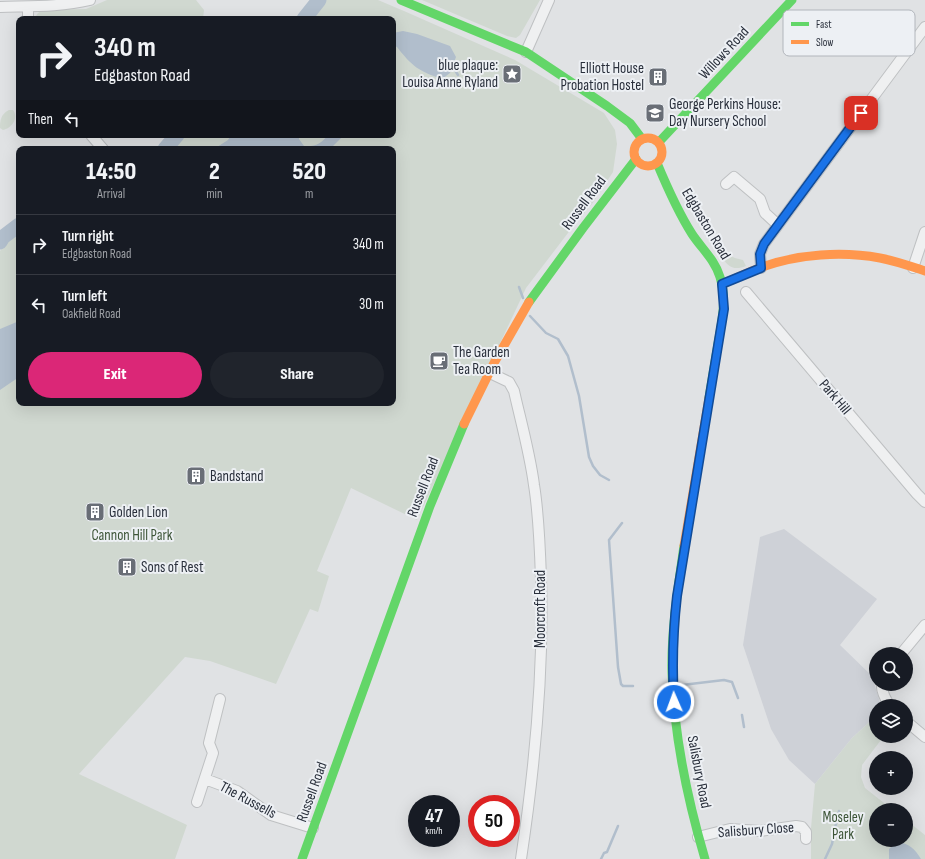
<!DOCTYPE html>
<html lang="en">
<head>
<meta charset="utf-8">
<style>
	body { margin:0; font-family:"Sofia Sans Condensed",sans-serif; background:#20242c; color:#f1f3f6; height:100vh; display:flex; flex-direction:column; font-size:15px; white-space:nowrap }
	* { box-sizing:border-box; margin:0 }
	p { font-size:13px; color:#9ea1a6 }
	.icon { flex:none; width:22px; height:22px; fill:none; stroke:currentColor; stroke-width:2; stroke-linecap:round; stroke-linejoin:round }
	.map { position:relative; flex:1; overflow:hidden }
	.side { position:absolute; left:16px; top:146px; width:380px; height:260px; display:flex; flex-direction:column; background:#171b24; border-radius:8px; box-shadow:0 4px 16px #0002 }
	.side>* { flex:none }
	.guide { position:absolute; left:16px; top:16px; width:380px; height:122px; border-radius:8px; box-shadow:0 4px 16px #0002; background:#171b24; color:#f1f3f6; overflow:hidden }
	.fabs { position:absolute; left:869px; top:647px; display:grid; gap:8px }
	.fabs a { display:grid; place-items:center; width:44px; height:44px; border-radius:50%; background:#171b24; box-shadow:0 4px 16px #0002; font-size:20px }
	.speed { position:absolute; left:408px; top:795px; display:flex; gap:8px; font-size:20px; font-weight:700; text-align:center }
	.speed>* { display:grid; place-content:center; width:52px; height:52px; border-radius:50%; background:#171b24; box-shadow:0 4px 16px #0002; line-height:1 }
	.speed small { font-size:10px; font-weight:400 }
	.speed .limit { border:6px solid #d22; background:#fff; color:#111 }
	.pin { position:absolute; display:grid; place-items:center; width:34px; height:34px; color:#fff; margin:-17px; border-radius:8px; box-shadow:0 2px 6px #0006 }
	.me { position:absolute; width:44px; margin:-22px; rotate:358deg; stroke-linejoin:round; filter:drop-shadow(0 0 3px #0008) }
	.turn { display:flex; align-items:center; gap:14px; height:84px; padding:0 12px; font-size:18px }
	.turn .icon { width:52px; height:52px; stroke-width:2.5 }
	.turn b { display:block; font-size:28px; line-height:34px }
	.then { display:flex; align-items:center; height:38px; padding:0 12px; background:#0003; gap:8px; font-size:15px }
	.eta { display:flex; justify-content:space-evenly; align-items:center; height:68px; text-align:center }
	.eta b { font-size:24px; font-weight:800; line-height:28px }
	.primary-button { display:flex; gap:8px; margin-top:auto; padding:8px 12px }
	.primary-button a { flex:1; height:46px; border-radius:24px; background:#db2777; color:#fff; font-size:16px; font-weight:800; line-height:46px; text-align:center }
	.primary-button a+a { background:#20242c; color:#f1f3f6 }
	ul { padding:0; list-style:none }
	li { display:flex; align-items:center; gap:12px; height:60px; padding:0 12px; border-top:1px solid #363941 }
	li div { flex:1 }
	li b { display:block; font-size:15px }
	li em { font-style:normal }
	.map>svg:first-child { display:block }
</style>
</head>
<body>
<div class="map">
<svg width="925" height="859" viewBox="0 0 925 859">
	<rect width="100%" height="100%" fill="#e0e2e4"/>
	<path fill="#ced1d7" d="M 784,529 L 877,599 L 840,645 L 872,676 L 881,706 L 876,706 L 876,716 L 852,738 L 815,784 L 789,760 L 771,729 L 743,645 L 760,537 Z"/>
	<path fill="#d0d8d0" d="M 107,0 L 196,0 L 204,10 L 203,19 L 34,19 L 38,13 L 42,10 L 86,9 Z
		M 324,0 L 378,0 L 404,11 L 515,60 L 604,113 L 615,130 L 617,144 L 613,172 L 592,204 L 571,229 L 526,288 L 417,520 L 351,488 L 317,571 L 329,576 L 318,612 L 310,609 L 276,684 L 210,661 L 185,657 L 79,774 L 187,825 L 175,859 L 0,859 L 0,251 L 10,238 L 19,231 L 19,403 L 393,403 L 393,149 L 168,149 L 179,135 L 393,135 L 393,19 L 309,19 Z
		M 422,0 L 540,0 L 520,35 L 516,38 L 507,36 Z
		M 9,110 L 13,110 C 19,118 12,128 3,130 L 0,128 C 0,120 1,114 9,110 Z
		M 724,253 L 735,258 L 743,260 L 746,266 C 734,271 727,267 721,255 Z
		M 876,716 L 876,736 L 884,736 L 862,765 L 861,777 L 865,788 L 893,810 L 876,810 L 876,840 L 906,840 L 906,820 L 925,835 L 925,859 L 811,859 L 811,828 L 815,784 L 852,738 Z"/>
	<path fill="#b1becc" d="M 403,31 L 417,34 L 450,46 L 456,57 L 450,73 L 442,79 C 418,71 412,66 397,47 L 393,45 L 393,33 Z
		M 231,135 L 299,135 L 299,139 L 304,146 C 315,147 321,144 328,135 L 344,135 L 330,149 L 214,149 L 228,140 Z
		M 19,321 L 19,377 L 0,390 L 0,329 Z
		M 897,842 C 909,843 915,849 921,859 L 889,859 L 889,849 Z"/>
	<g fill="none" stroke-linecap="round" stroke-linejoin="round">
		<path stroke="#b1becc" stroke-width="2.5" d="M 453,67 L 458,75
			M 519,287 L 523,298
			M 530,316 L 546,333 L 558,339 L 568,356 L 579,396 L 589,457 L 593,466 L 600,475 L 609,480
			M 622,523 L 609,540 L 618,667 L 621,684 L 623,686 L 633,686
			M 682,685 L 724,680 L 732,682 L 738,698
			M 742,715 L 744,727
			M 601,859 L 604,853 L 607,852 L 618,826
			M 825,859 L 832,844 L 835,828 L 839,811"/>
		<path stroke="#b1becc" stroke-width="15" d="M 304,19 L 319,0
			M 165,149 L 177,135
			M 0,242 L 3,237 L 19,225"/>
		<defs>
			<path id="street" d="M 0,7 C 30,6 60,7 90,0
				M 28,7 L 28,19
				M 526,52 L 549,0
				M 91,135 L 103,149
				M 726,184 L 734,177 L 760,199 L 765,213 L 778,225
				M 761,268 L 760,254 L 764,244 L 925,27
				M 913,268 L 925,232
				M 746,292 L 917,494 L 925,502
				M 490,373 L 509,382 L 514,391 C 521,422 530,454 534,485 C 539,516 540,548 541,579 C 544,673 535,766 521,859
				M 901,654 L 925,625
				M 882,684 C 881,692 886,700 890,706
				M 906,721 L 925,737
				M 205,779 L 237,791 L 271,815 L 313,828
				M 197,802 L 213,753 L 209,743 L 220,699
				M 698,837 L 730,829 L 760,831 L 796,826 L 802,827 L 806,832 L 806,839"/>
		</defs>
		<use href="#street" stroke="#bec0c2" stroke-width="12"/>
		<use href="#street" stroke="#eff0f1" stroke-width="10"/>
		<path stroke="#63d668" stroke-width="9" d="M 401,0 L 526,52 L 607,106 L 630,123 L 642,139
			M 659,142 L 792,0
			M 657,163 C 667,187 678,212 692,234 C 702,249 715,260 720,277 C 727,300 722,321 718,344 C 715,362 712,380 709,398
			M 529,302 L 583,228 L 636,159
			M 684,546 C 678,588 671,631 672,673 C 674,737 687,798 705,859
			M 302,859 L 430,506 L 464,424"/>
		<path stroke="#ff974d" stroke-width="9" d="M634 152a14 14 0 1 1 28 0a14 14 0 1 1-28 0Z
			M 722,284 C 735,279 748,272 762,267 C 799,254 842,251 880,258 C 896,261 910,266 925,271
			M 464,424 L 494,363 L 529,302
			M 684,546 L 709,398"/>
	</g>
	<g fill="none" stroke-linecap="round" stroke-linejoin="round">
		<defs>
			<path id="route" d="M 674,702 C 672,667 673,631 677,596 L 724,309 L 722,284 L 761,268 L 760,254 L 764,244 L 861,113"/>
		</defs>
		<use href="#route" stroke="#114b97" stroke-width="10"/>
		<use href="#route" stroke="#1a73e8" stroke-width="7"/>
	</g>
	<defs>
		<symbol id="sight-square" viewBox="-11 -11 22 22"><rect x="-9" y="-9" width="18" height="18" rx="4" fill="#696e76" stroke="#edf0f4"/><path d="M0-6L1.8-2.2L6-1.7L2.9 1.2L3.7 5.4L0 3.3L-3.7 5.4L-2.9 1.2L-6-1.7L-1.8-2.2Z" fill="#fff"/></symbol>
		<symbol id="building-square" viewBox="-11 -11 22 22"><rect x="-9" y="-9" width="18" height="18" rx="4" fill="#696e76" stroke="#edf0f4"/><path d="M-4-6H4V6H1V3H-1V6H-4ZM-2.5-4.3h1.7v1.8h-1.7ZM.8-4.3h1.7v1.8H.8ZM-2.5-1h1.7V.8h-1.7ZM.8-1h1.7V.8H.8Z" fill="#fff"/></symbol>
		<symbol id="school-square" viewBox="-11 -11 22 22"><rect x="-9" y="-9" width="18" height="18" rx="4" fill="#696e76" stroke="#edf0f4"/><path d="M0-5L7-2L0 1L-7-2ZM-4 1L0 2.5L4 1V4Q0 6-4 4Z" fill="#fff"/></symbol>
		<symbol id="cafe-square" viewBox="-11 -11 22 22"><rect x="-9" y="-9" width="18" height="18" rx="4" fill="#696e76" stroke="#edf0f4"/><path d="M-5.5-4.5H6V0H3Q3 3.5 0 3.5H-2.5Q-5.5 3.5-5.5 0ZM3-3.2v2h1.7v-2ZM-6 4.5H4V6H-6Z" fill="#fff"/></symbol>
	</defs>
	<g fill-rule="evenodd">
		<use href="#sight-square" x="501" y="63" width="22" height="22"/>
		<use href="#building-square" x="647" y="66" width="22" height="22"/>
		<use href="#school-square" x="644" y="102" width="22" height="22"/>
		<use href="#cafe-square" x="428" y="350" width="22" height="22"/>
		<use href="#building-square" x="185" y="465" width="22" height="22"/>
		<use href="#building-square" x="84" y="501" width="22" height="22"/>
		<use href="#building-square" x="116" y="556" width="22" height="22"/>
	</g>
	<g text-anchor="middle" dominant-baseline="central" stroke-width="4" stroke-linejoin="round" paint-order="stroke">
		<g font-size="15" fill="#292f3b" stroke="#edf0f4">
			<text transform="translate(724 53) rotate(-47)">Willows Road</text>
			<text transform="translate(584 203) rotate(-53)">Russell Road</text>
			<text transform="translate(706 224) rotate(59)">Edgbaston Road</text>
			<text transform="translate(835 397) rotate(50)">Park Hill</text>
			<text transform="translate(423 487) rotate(-69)">Russell Road</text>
			<text transform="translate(540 609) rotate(-90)">Moorcroft Road</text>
			<text transform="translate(699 772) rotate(79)">Salisbury Road</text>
			<text transform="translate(312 792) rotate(-70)">Russell Road</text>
			<text transform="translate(248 800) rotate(28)">The Russells</text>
			<text transform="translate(756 830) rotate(-4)">Salisbury Close</text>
		</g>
		<g font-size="15" fill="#292f3b" stroke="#edf0f4" text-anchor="start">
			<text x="498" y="65" text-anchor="end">blue plaque:<tspan x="498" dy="17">Louisa Anne Ryland</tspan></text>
			<text x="644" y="68" text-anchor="end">Elliott House<tspan x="644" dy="17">Probation Hostel</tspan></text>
			<text x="669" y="104">George Perkins House:<tspan x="669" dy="17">Day Nursery School</tspan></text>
			<text x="453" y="352">The Garden<tspan x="453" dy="17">Tea Room</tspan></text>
			<text x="210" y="476">Bandstand</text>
			<text x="109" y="512">Golden Lion</text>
			<text x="141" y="567">Sons of Rest</text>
		</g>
		<g font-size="15" fill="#3d5538" stroke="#edf0f4">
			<text x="132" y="535">Cannon Hill Park</text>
			<text x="843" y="817">Moseley<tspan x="843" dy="17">Park</tspan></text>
		</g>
	</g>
	<rect x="783" y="10" width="132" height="46" rx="6" fill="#edf0f4" stroke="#b2b6bc" stroke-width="1"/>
	<rect x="791" y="22" width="18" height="4" fill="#63d668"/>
	<rect x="791" y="40" width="18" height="4" fill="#ff974d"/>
	<g font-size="11" fill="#292f3b">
		<text x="816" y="28">Fast</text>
		<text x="816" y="46">Slow</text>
	</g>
</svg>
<div class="fabs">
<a><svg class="icon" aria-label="search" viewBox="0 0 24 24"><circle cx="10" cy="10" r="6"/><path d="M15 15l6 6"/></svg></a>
<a><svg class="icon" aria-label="layers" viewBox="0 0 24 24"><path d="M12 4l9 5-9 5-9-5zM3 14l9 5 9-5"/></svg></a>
<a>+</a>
<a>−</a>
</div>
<div class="speed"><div>47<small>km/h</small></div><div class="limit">50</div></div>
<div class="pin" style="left:861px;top:113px;background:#d93025"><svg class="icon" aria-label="arrive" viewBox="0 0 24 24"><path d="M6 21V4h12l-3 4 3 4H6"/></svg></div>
<svg class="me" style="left:674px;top:702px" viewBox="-20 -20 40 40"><circle r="17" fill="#1a73e8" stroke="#fff" stroke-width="3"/><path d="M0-11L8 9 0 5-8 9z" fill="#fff"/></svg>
<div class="guide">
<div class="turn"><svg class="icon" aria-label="right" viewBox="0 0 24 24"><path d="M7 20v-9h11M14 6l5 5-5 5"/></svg><div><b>340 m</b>Edgbaston Road</div></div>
<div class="then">Then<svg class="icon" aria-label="left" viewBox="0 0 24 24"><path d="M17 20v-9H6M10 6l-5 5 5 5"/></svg></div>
</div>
<section class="side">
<div class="eta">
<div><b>14:50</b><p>Arrival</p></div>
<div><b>2</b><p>min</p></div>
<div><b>520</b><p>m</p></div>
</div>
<ul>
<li><svg class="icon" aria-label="right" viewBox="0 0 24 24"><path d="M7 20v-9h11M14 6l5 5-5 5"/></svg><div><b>Turn right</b><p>Edgbaston Road</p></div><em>340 m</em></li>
<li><svg class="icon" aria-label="left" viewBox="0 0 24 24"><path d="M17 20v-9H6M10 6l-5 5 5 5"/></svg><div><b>Turn left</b><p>Oakfield Road</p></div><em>30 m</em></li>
</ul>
<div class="primary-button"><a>Exit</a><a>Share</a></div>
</section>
</div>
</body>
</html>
